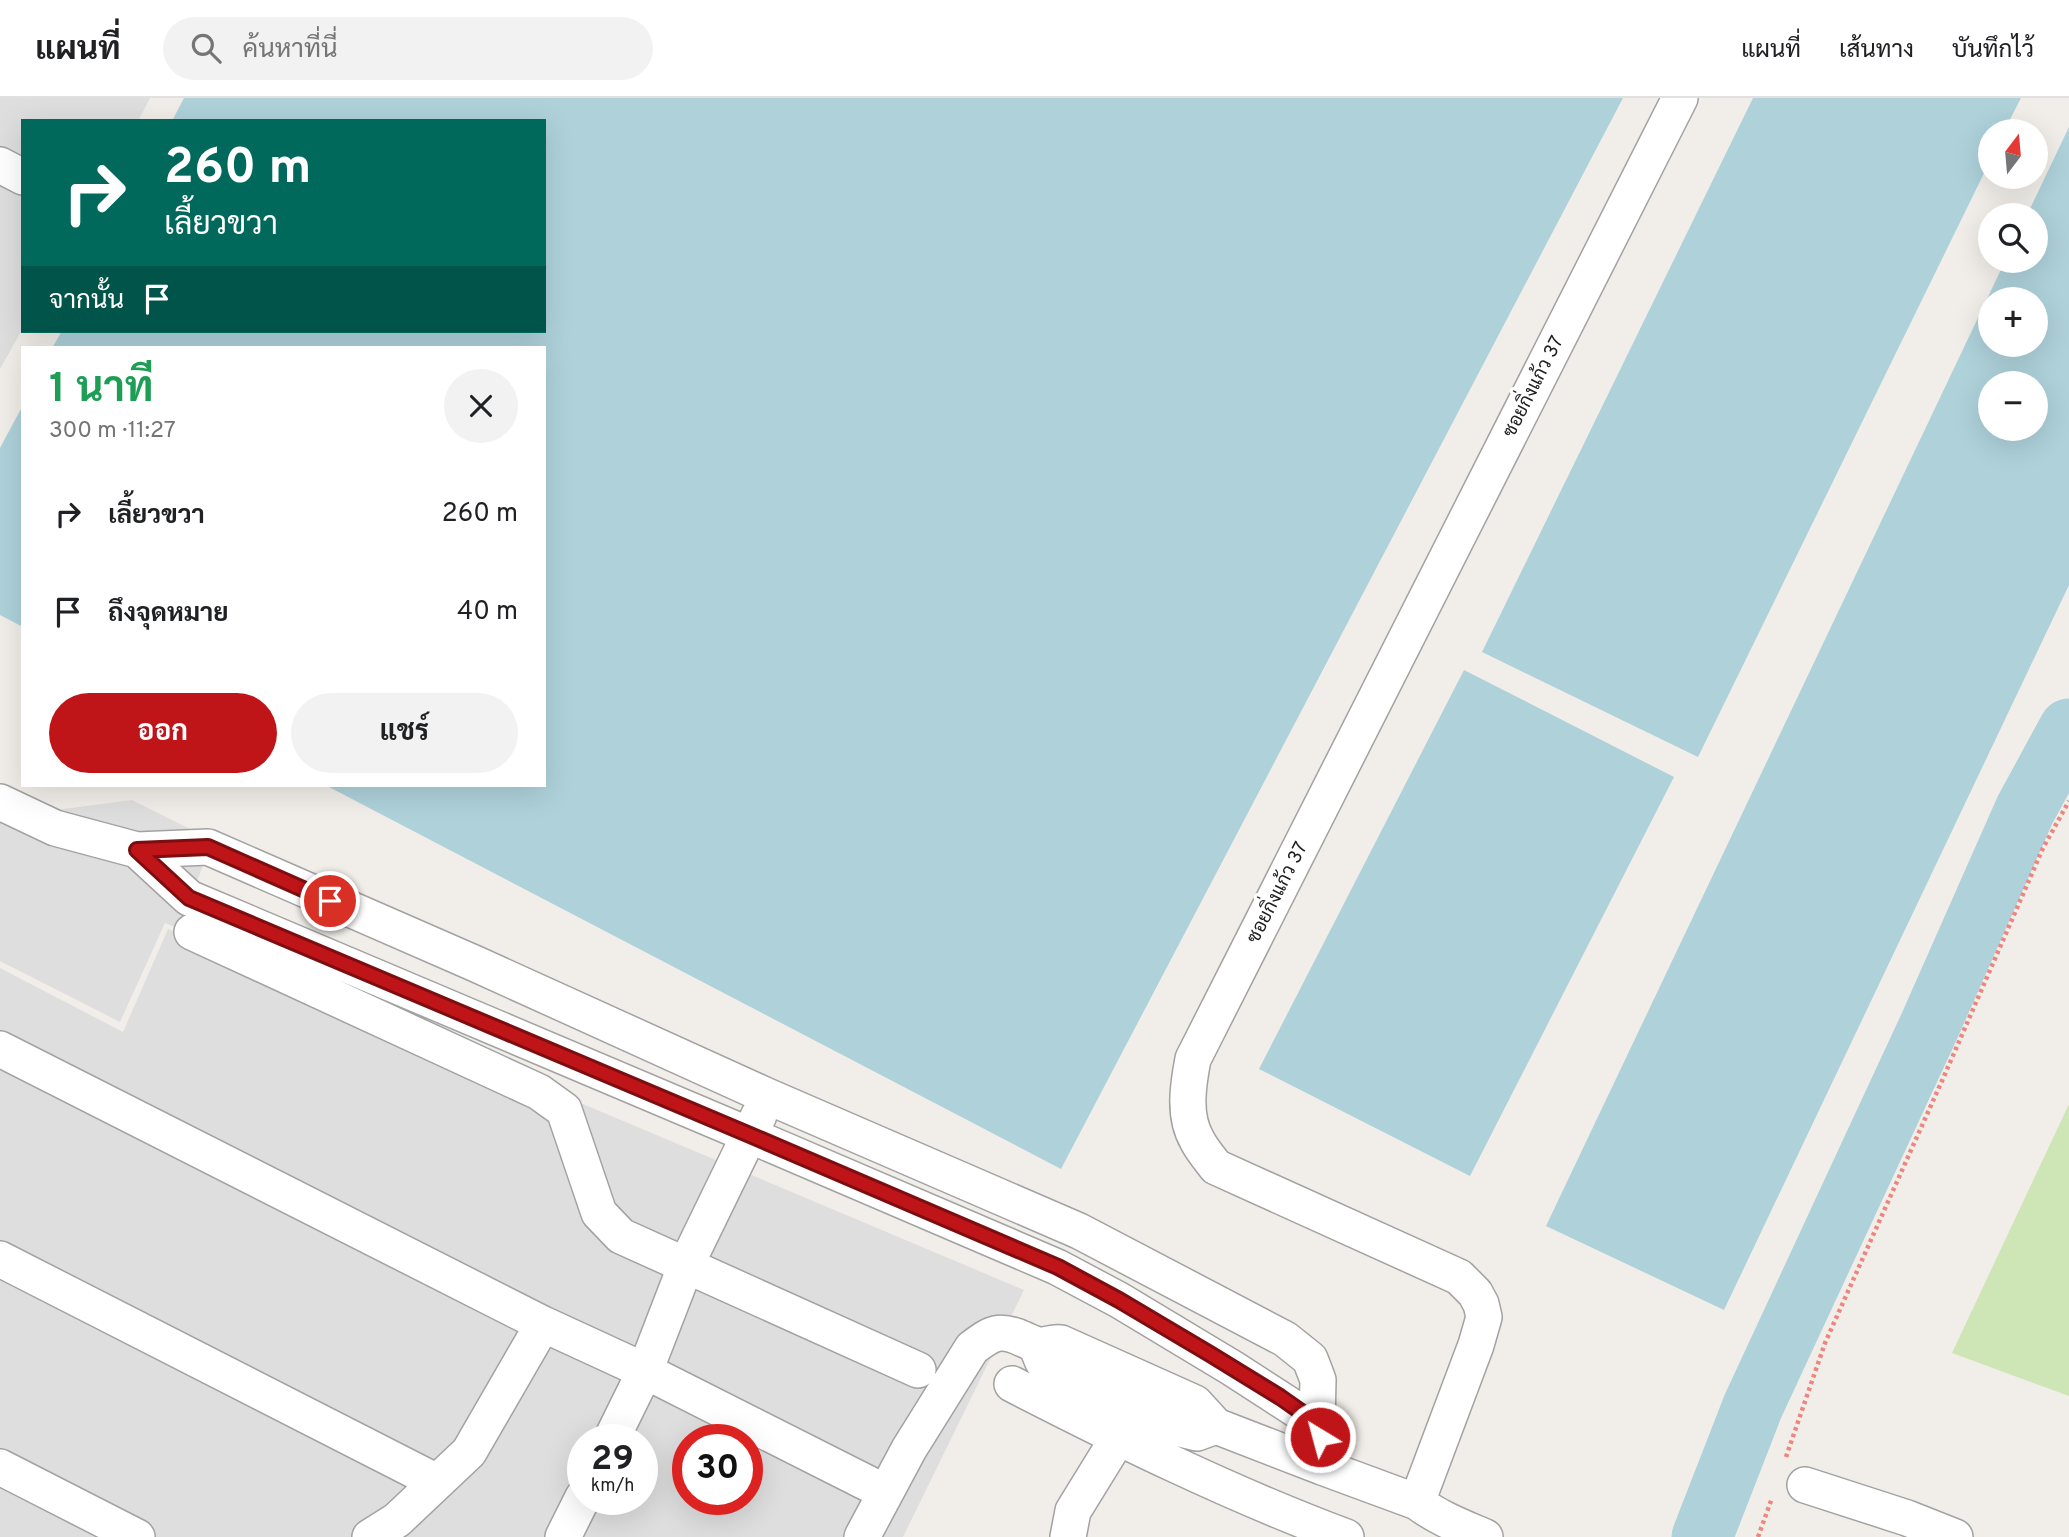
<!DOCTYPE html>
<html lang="th">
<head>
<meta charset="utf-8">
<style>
	body { margin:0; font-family:Overpass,Sarabun,sans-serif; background:#f2f2f2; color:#202124; height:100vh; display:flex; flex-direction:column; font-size:26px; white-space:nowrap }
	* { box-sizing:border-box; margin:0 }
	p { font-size:23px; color:#757577 }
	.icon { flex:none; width:38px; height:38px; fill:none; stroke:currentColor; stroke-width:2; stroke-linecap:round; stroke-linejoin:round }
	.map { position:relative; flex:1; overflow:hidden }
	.details { position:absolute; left:21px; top:248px; width:525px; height:441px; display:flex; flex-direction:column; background:#fff; border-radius:0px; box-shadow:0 7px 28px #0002 }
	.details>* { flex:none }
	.guide { position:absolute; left:21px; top:21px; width:525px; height:214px; border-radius:0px; box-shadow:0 7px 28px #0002; background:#00695c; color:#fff; overflow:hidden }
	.needle { width:46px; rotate:16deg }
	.fabs { position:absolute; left:1978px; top:21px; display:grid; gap:14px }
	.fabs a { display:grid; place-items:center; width:70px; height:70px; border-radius:50%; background:#fff; box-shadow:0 7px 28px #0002; font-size:35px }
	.speed { position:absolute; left:567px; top:1326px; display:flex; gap:14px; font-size:35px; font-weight:700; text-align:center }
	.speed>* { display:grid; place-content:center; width:91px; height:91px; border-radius:50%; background:#fff; box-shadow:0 7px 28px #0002; line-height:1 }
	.speed small { font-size:18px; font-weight:400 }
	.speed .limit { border:10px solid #d22; background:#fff; color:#111 }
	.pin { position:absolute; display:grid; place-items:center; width:60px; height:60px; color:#fff; margin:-30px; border:4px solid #fff; border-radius:50%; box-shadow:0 2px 7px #0007 }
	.me { position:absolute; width:77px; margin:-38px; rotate:323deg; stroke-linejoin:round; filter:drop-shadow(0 0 5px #0008) }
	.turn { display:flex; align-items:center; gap:24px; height:147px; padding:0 28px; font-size:32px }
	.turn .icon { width:91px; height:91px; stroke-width:2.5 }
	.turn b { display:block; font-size:49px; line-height:60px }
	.then { display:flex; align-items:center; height:66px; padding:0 28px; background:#0003; gap:14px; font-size:26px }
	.round { display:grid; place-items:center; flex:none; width:74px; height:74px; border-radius:37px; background:#f2f2f2 }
	.headline { display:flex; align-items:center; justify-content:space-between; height:119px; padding:0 28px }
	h1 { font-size:42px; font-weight:700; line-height:52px; color:#1e9e55 }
	.cta { display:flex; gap:14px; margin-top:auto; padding:14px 28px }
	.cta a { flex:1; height:80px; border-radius:42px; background:#bf1418; color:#fff; font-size:28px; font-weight:700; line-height:80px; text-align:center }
	.cta a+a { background:#f2f2f2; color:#202124 }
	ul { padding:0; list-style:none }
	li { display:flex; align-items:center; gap:21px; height:98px; padding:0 28px }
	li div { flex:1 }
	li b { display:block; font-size:26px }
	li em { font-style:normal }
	header { display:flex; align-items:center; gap:42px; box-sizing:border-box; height:98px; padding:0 35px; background:#fff; border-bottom:2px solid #e0e0e0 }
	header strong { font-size:33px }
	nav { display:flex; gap:38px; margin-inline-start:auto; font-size:24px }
	.search { width:490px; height:63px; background:#f2f2f2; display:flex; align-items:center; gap:18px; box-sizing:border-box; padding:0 24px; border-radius:38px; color:#757577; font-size:26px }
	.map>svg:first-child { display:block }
</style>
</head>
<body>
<header>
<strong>แผนที่</strong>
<div class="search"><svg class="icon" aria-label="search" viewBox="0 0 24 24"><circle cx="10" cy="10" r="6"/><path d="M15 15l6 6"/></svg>ค้นหาที่นี่</div>
<nav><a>แผนที่</a><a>เส้นทาง</a><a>บันทึกไว้</a></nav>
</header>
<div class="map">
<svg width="2069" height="1439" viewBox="0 0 2069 1439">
	<rect width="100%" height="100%" fill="#f1eee9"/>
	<path fill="#dfdede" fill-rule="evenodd" d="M 0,0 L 150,0 L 138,23 L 23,23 L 23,230 L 0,271 Z
		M 0,688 L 48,713 L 132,702 L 212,742 L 180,831 L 165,825 L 120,924 L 0,863 Z
		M 168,831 L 1024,1192 L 903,1439 L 0,1439 L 0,870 L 123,934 ZM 583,1342 L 642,1342 L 642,1402 L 583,1402 ZM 688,1342 L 747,1342 L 747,1402 L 688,1402 Z"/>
	<path fill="#cee5b5" d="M 2069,1006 L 2069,1298 L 1952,1255 Z"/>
	<path fill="#aed1da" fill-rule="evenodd" d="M 184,0 L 1623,0 L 1061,1071 L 327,688 L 544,688 L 544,250 L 52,250 L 62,233 L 544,233 L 544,23 L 172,23 Z
		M 1753,0 L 2021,0 L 2004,33 L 1990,33 L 1990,63 L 1698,659 L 1482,554 Z
		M 2069,29 L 2069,487 L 1724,1212 L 1546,1128 L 2005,163 L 2035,163 L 2035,117 L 2027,117 ZM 2035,201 L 2035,247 L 1990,247 L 1990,201 ZM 2035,285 L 2035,331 L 1990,331 L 1990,285 Z
		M 23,307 L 23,529 L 0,517 L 0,350 Z
		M 1464,572 L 1674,679 L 1470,1078 L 1259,971 Z"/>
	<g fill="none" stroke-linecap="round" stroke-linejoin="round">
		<path stroke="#aed1da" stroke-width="61" d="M 1702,1439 L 1753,1308 L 1929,929 L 2025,712 L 2069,631"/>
		<defs>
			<path id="minor" d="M 0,67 L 23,79
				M 0,704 L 55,730 L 137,752 L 208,749 L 476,866 L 767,998 L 1079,1133 L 1285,1241 L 1310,1261 L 1318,1282 L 1317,1325 L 1322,1369 L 1417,1404
				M 137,752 L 189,800 L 749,1037 L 1057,1169 L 1119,1202 L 1232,1270 L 1317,1325
				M 192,834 L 539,994 L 564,1012 L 599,1115 L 621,1138 L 918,1272
				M 0,951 L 543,1226 L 645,1273 L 869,1386
				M 0,1161 L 437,1384
				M 1035,1246 C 1041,1255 1040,1264 1049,1271 L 1172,1329 L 1197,1335 L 1216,1328
				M 1012,1286 C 1121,1342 1231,1396 1346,1439
				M 611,1342 L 645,1273 L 686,1167 L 759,1017
				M 0,1369 L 137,1439
				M 1805,1387 L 1907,1420 L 1955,1439
				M 370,1439 L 397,1422 L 469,1354 L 543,1226
				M 563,1439 L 583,1399
				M 862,1439 L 909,1351 L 972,1250 C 992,1235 999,1230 1023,1241 C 1028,1243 1033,1246 1039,1247 C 1047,1248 1053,1243 1061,1245 L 1195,1305 L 1216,1328 L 1322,1369
				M 1068,1439 L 1073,1413 L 1118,1340
				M 1485,1439 C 1462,1429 1438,1420 1417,1404 L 1476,1247 L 1484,1219 L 1481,1206 L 1475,1195 L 1459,1179 L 1216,1069 C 1210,1061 1202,1052 1197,1042 C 1183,1018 1188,987 1193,961 L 1680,0"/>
		</defs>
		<use href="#minor" stroke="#a2a2a2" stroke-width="38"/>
		<path stroke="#ed867e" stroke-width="4.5" stroke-dasharray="3.5 3.5" stroke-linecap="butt" d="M 1786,1359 L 1825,1245 L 1945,976 L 2043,750 L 2069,703
			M 1758,1439 L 1772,1400"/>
		<use href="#minor" stroke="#fff" stroke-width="35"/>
	</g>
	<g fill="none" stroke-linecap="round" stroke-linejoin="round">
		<defs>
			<path id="route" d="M 330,803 L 208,749 L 137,752 L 189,800 L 750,1037 L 1058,1169 L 1119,1202 L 1210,1256 L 1280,1299 L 1317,1325 L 1320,1339"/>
		</defs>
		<use href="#route" stroke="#7c0d10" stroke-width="18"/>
		<use href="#route" stroke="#bf1418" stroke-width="12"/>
	</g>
	<g text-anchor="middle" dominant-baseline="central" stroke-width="6" stroke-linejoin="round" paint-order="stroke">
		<g font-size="19" fill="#212121" stroke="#fff">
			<text transform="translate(1534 289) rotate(-63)">ซอยกิ่งแก้ว 37</text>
			<text transform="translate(1278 795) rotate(-63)">ซอยกิ่งแก้ว 37</text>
		</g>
	</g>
</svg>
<div class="fabs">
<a><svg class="needle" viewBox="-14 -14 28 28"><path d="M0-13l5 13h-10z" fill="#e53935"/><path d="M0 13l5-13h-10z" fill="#757577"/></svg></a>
<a><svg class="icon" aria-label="search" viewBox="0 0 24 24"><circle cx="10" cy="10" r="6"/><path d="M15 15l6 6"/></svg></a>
<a>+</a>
<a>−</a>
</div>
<div class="speed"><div>29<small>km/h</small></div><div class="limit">30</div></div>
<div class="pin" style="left:330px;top:803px;background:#d93025"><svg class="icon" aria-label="arrive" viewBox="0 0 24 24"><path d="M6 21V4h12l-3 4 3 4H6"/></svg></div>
<svg class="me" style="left:1320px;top:1339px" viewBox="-20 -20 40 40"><circle r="17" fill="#bf1418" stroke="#fff" stroke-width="3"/><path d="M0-11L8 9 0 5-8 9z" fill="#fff"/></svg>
<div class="guide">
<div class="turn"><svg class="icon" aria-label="right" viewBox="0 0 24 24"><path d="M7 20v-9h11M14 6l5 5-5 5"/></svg><div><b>260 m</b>เลี้ยวขวา</div></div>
<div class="then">จากนั้น<svg class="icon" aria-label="arrive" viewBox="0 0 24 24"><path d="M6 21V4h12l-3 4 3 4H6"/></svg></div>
</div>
<section class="details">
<div class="headline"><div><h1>1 นาที</h1><p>300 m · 11:27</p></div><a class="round"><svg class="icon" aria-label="close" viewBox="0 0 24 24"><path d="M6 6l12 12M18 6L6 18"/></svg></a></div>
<ul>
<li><svg class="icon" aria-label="right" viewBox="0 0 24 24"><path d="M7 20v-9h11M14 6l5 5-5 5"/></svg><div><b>เลี้ยวขวา</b></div><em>260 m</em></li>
<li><svg class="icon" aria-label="arrive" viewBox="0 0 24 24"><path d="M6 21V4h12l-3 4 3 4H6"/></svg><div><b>ถึงจุดหมาย</b></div><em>40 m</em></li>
</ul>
<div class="cta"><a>ออก</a><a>แชร์</a></div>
</section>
</div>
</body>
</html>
